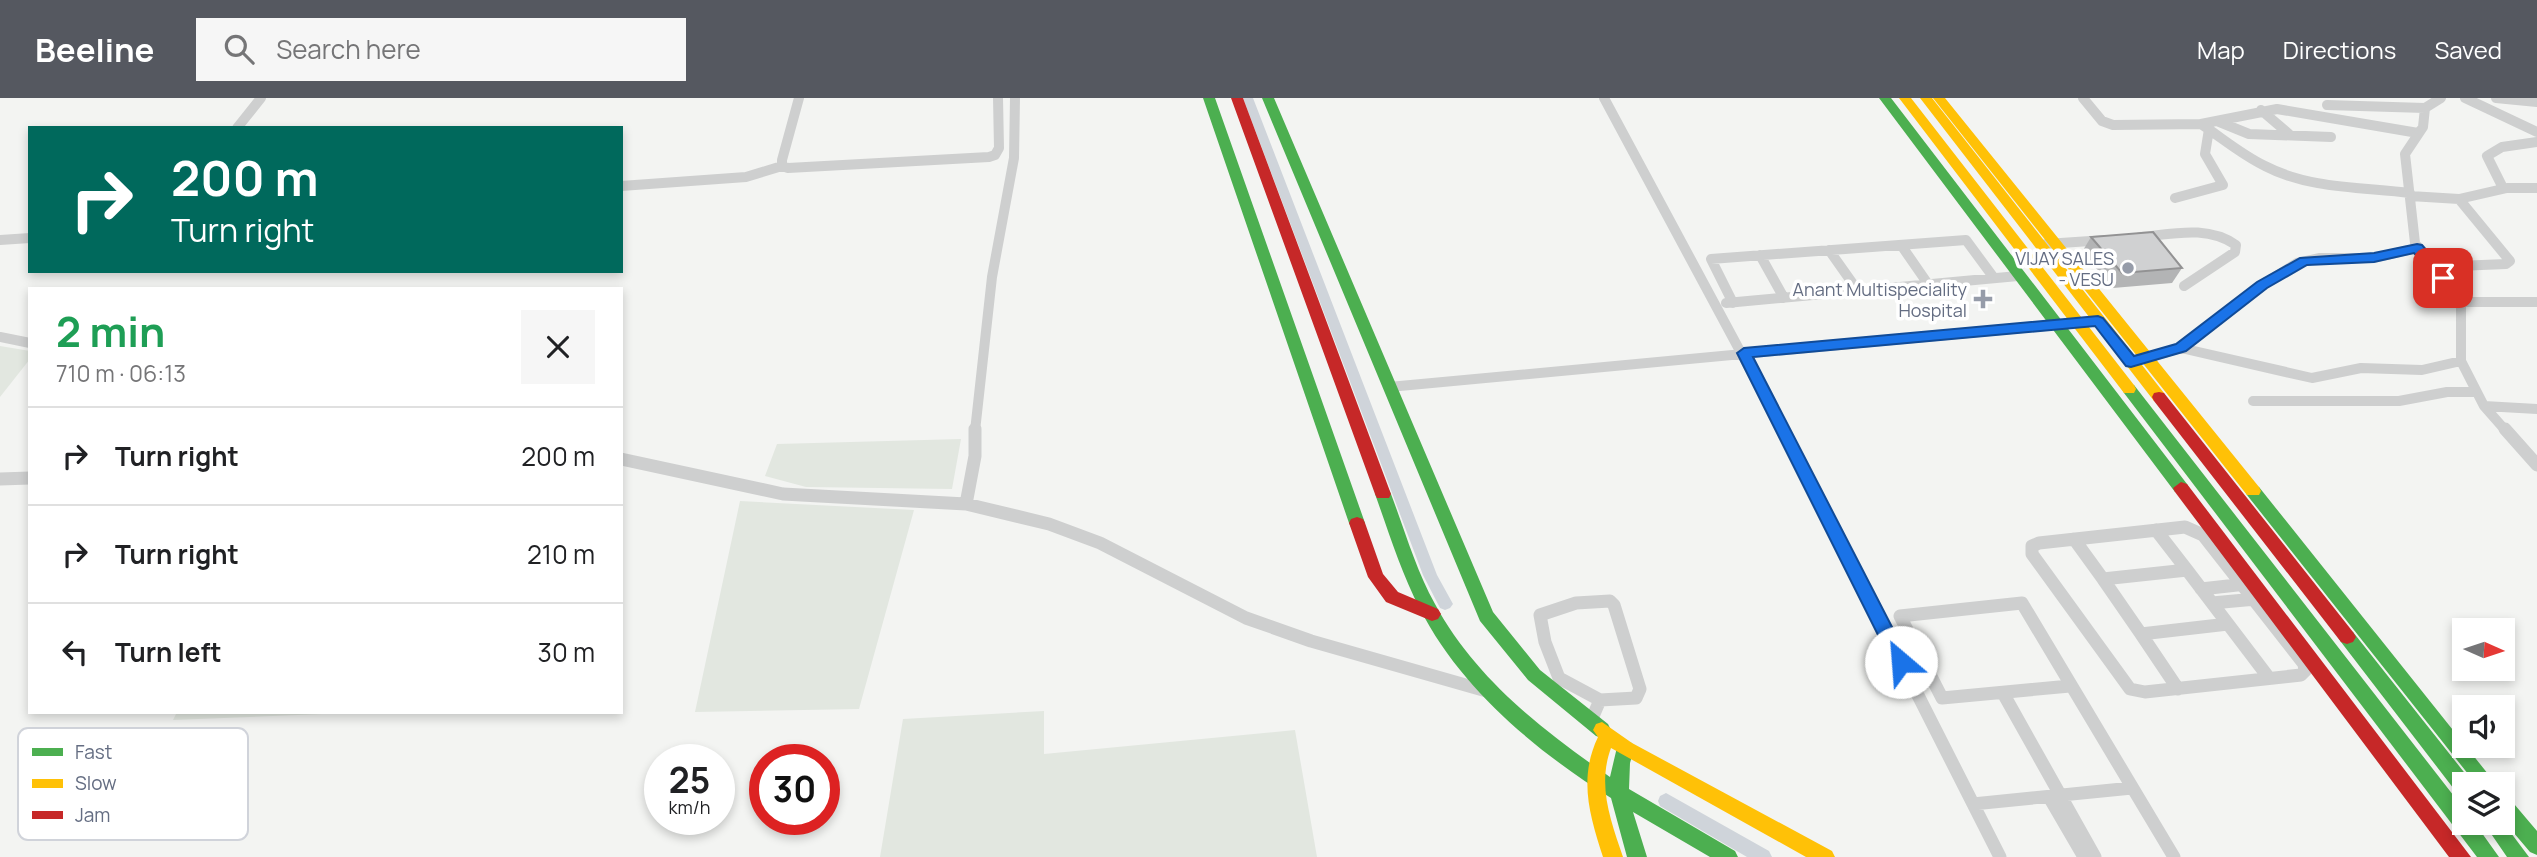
<!DOCTYPE html>
<html lang="en">
<head>
<meta charset="utf-8">
<style>
	body { margin:0; font-family:Manrope,sans-serif; background:#f6f6f6; color:#202124; height:100vh; display:flex; flex-direction:column; font-size:26px; white-space:nowrap }
	* { box-sizing:border-box; margin:0 }
	p { font-size:23px; color:#757577 }
	.icon { flex:none; width:38px; height:38px; fill:none; stroke:currentColor; stroke-width:2; stroke-linecap:round; stroke-linejoin:round }
	.map { position:relative; flex:1; overflow:hidden }
	.panel { position:absolute; left:28px; top:189px; width:595px; height:427px; display:flex; flex-direction:column; background:#fff; border-radius:0px; box-shadow:0 4px 10px #0003 }
	.panel>* { flex:none }
	.guide { position:absolute; left:28px; top:28px; width:595px; height:147px; border-radius:0px; box-shadow:0 4px 10px #0003; background:#00695c; color:#fff; overflow:hidden }
	.needle { width:46px; rotate:93deg }
	.buttons { position:absolute; left:2452px; top:520px; display:grid; gap:14px }
	.buttons a { display:grid; place-items:center; width:63px; height:63px; border-radius:0px; background:#fff; box-shadow:0 4px 10px #0003; font-size:35px }
	.speed { position:absolute; left:644px; top:646px; display:flex; gap:14px; font-size:35px; font-weight:700; text-align:center }
	.speed>* { display:grid; place-content:center; width:91px; height:91px; border-radius:50%; background:#fff; box-shadow:0 4px 10px #0003; line-height:1 }
	.speed small { font-size:18px; font-weight:400 }
	.speed .limit { border:10px solid #d22; background:#fff; color:#111 }
	.pin { position:absolute; display:grid; place-items:center; width:60px; height:60px; color:#fff; margin:-30px; border-radius:14px; box-shadow:0 4px 10px #0006 }
	.me { position:absolute; width:77px; margin:-38px; rotate:333deg; stroke-linejoin:round; filter:drop-shadow(0 0 5px #0008) }
	.turn { display:flex; align-items:center; gap:24px; height:147px; padding:0 28px; font-size:32px }
	.turn .icon { width:91px; height:91px; stroke-width:2.5 }
	.turn b { display:block; font-size:49px; line-height:60px }
	.round { display:grid; place-items:center; flex:none; width:74px; height:74px; border-radius:0px; background:#f6f6f6 }
	.headline { display:flex; align-items:center; justify-content:space-between; height:119px; padding:0 28px }
	h1 { font-size:42px; font-weight:700; line-height:52px; color:#1e9e55 }
	ul { padding:0; list-style:none }
	li { display:flex; align-items:center; gap:21px; height:98px; padding:0 28px; border-top:2px solid #e0e0e0 }
	li div { flex:1 }
	li b { display:block; font-size:26px }
	li em { font-style:normal }
	header { display:flex; align-items:center; gap:42px; box-sizing:border-box; height:98px; padding:0 35px; background:#555860; color:#fff }
	header strong { font-size:33px }
	nav { display:flex; gap:38px; margin-inline-start:auto; font-size:24px }
	.search { width:490px; height:63px; background:#f6f6f6; display:flex; align-items:center; gap:18px; box-sizing:border-box; padding:0 24px; border-radius:0px; color:#757577; font-size:26px }
	.map>svg:first-child { display:block }
</style>
</head>
<body>
<header>
<strong>Beeline</strong>
<div class="search"><svg class="icon" aria-label="search" viewBox="0 0 24 24"><circle cx="10" cy="10" r="6"/><path d="M15 15l6 6"/></svg>Search here</div>
<nav><a>Map</a><a>Directions</a><a>Saved</a></nav>
</header>
<div class="map">
<svg width="2537" height="759" viewBox="0 0 2537 759">
	<rect width="100%" height="100%" fill="#f3f4f2"/>
	<path fill="#e2e7e0" d="M 0,248 L 30,253 L 30,261 L 0,299 Z
		M 961,341 L 952,391 L 806,389 L 765,378 L 777,346 Z
		M 740,403 L 914,412 L 859,611 L 695,614 Z
		M 1044,613 L 1044,656 L 1295,632 L 1317,759 L 880,759 L 903,621 Z
		M 177,614 L 372,614 L 173,622 Z"/>
	<g fill="none" stroke-linecap="round" stroke-linejoin="round">
		<path fill="#cfd4da" fill-rule="evenodd" d="M 1243,0 L 1253,0 L 1437,477 L 1453,506 L 1450,510 L 1445,512 L 1440,510 L 1423,477 Z
			M 1666,695 L 1769,753 L 1772,759 L 1747,759 L 1660,708 L 1658,703 L 1660,698 Z"/>
		<path stroke="#cecfcf" stroke-width="10" d="M 799,0 L 782,62 L 782,68 L 788,70 L 989,59 L 995,57 L 999,50 L 998,0
			M 1604,0 L 1783,333
			M 2083,0 L 2102,23 L 2113,27 L 2201,26 L 2277,11 L 2418,35
			M 2441,0 L 2425,10 L 2423,29 L 2405,56 L 2415,145 L 2461,204 L 2461,263 L 2484,308
			M 2465,0 L 2537,34
			M 2496,0 L 2537,4
			M 2327,7 L 2425,10
			M 2261,12 L 2289,36
			M 2217,23 L 2249,36 L 2331,39
			M 2201,26 C 2222,40 2242,57 2265,68 C 2309,91 2362,89 2410,95
			M 237,30 L 261,0
			M 621,88 L 746,79 L 782,68
			M 2503,90 L 2487,58 L 2502,49 L 2537,44
			M 2410,98 L 2459,101 L 2507,90 L 2537,90
			M 2175,100 L 2223,87 L 2205,56 L 2209,31
			M 2140,139 C 2173,136 2207,127 2236,147 L 2235,154 L 2184,188
			M 0,142 L 30,140
			M 2046,146 L 2105,142
			M 1901,147 L 1928,186
			M 1829,152 L 1858,193
			M 1760,157 L 1784,200
			M 2433,169 L 2506,166 L 2510,163 L 2459,101
			M 2461,204 L 2537,204
			M 1726,205 L 2018,178
			M 1733,205 L 1711,161 L 1966,142 L 1994,180
			M 0,239 L 30,245
			M 2181,250 L 2312,280 L 2361,270 L 2422,272 L 2461,263
			M 2138,263 L 2181,250 L 2262,187 L 2297,165 L 2320,160 L 2374,160 L 2417,150
			M 1389,289 L 2098,223
			M 2253,303 L 2399,303 L 2447,294 L 2474,294
			M 975,333 L 992,179 L 1014,60 L 1015,0
			M 2506,333 L 2484,308 L 2537,311"/>
		<path stroke="#cecfcf" stroke-width="13" d="M 1783,331 L 2000,759
			M 2505,331 L 2537,367
			M 621,361 L 783,396 L 966,406 L 1049,426 L 1100,445 L 1246,520 L 1311,543 L 1490,594
			M 0,381 L 30,380
			M 966,406 L 975,358 L 975,331
			M 2185,429 L 2203,437 L 2304,566 L 2305,573 L 2301,577 L 2145,594 L 2130,591 L 2032,456 L 2032,448 L 2039,445 Z
			M 2156,432 L 2187,472
			M 2074,441 L 2103,481
			M 2187,472 L 2228,526 L 2141,536 L 2103,481 Z
			M 2201,491 L 2246,486
			M 1610,503 L 1614,507 L 1640,591 L 1636,600 L 1600,602 L 1559,580 L 1545,544 L 1540,517 L 1576,505 Z
			M 2212,505 L 2256,501
			M 2228,526 L 2269,580
			M 2141,536 L 2178,591
			M 2070,588 L 1942,600 L 1900,518 L 2022,505 L 2174,759
			M 2003,595 L 2095,759
			M 1591,623 L 1600,602
			M 2049,699 L 2084,759
			M 1973,706 L 2132,690"/>
		<path fill="#4caf50" fill-rule="evenodd" d="M 1203,0 L 1215,0 L 1365,425 L 1363,429 L 1351,429 L 1349,425 Z
			M 1262,0 L 1274,0 L 1493,514 L 1540,572 L 1608,626 L 1611,632 L 1608,638 L 1602,640 L 1596,638 L 1528,582 L 1480,523 Z
			M 1879,0 L 1891,0 L 2187,386 L 2189,390 L 2187,394 L 2175,394 Z
			M 2129,286 L 2134,287 L 2464,711 L 2464,724 L 2474,724 L 2499,759 L 2477,759 L 2124,295 L 2122,291 Z
			M 2253,387 L 2259,389 L 2496,686 L 2476,686 L 2247,397 L 2245,393 L 2247,389 Z
			M 1383,390 L 1389,392 L 1391,396 C 1405,433 1416,472 1435,506 C 1475,580 1542,632 1610,679 L 1618,645 L 1625,643 L 1632,645 L 1634,651 L 1630,665 L 1629,691 L 1735,753 L 1738,759 L 1710,759 L 1633,714 L 1647,759 L 1627,759 L 1611,700 C 1536,653 1461,591 1420,511 C 1401,474 1389,435 1375,396 L 1377,392 Z
			M 2347,532 L 2353,534 L 2471,683 L 2472,686 L 2464,686 L 2464,697 L 2457,695 L 2341,544 L 2338,539 L 2341,534 Z
			M 2502,698 L 2509,700 L 2537,733 L 2537,757 L 2530,754 L 2502,721 Z
			M 2502,723 L 2529,759 L 2507,759 L 2483,724 L 2502,724 Z"/>
		<path fill="#ffc107" fill-rule="evenodd" d="M 1899,0 L 1911,0 L 2134,287 L 2136,291 L 2134,295 L 2124,295 Z
			M 1920,0 L 1932,0 L 2164,295 L 2166,299 L 2164,303 L 2154,303 Z
			M 1933,0 L 1945,0 L 2259,389 L 2261,393 L 2259,397 L 2247,397 Z
			M 1602,624 L 1632,645 L 1832,753 L 1835,759 L 1806,759 L 1611,650 C 1597,688 1611,723 1623,759 L 1603,759 C 1590,718 1578,681 1598,639 L 1593,632 L 1596,626 Z"/>
		<path fill="#c62828" fill-rule="evenodd" d="M 1231,0 L 1243,0 L 1391,396 L 1389,400 L 1377,400 L 1375,396 Z
			M 2159,294 L 2164,295 L 2353,534 L 2356,539 L 2353,544 L 2347,546 L 2341,544 L 2154,303 L 2152,299 L 2154,295 Z
			M 2181,384 L 2187,386 L 2471,759 L 2449,759 L 2175,394 L 2173,390 Z
			M 1357,419 L 1363,421 L 1365,425 L 1383,476 L 1398,494 L 1438,511 L 1441,516 L 1438,521 L 1432,523 L 1386,504 L 1368,479 L 1349,425 L 1351,421 Z"/>
	</g>
	<path fill="#b3b4b5" d="M 2091,139 L 2182,170 L 2172,185 L 2113,190 L 2082,154 Z"/>
	<path fill="#d0d1d2" stroke="#929293" stroke-width="2" d="M 2153,134 L 2182,170 L 2122,175 L 2091,139 Z"/>
	<path fill="#1a73e8" stroke="#114b97" stroke-width="2" d="M 2417,146 L 2422,147 L 2448,177 L 2448,183 L 2438,183 L 2414,155 L 2374,164 L 2307,167 L 2267,190 L 2186,253 L 2131,269 L 2126,268 L 2095,228 L 1753,259 L 1910,564 L 1901,571 L 1894,569 L 1737,255 L 1744,250 L 2098,218 L 2103,220 L 2134,258 L 2176,246 L 2257,184 L 2300,160 L 2374,155 Z"/>
	<g fill="#969ca9" stroke="#fff" stroke-width="2.5">
		<circle cx="2128" cy="170" r="7"/>
		<path d="M1979.5 190.5h7v7h7v7h-7v7h-7v-7h-7v-7h7z"/>
	</g>
	<g text-anchor="middle" dominant-baseline="central" stroke-width="7" stroke-linejoin="round" paint-order="stroke">
		<g font-size="18" fill="#646d82" stroke="#fff" text-anchor="end">
			<text x="2114" y="160">VIJAY SALES<tspan x="2114" dy="21">- VESU</tspan></text>
			<text x="1967" y="191">Anant Multispeciality<tspan x="1967" dy="21">Hospital</tspan></text>
		</g>
	</g>
	<rect x="18" y="630" width="230" height="112" rx="10" fill="#fff" stroke="#d0d3da" stroke-width="2"/>
	<rect x="32" y="650" width="31" height="8" fill="#4caf50"/>
	<rect x="32" y="681" width="31" height="9" fill="#ffc107"/>
	<rect x="32" y="713" width="31" height="8" fill="#c62828"/>
	<g font-size="19" fill="#646d82">
		<text x="75" y="661">Fast</text>
		<text x="75" y="692">Slow</text>
		<text x="75" y="724">Jam</text>
	</g>
</svg>
<div class="buttons">
<a><svg class="needle" viewBox="-14 -14 28 28"><path d="M0-13l5 13h-10z" fill="#e53935"/><path d="M0 13l5-13h-10z" fill="#757577"/></svg></a>
<a><svg class="icon" aria-label="sound" viewBox="0 0 24 24"><path d="M4 9h4l5-4v14l-5-4H4zM17 9q2 3 0 6"/></svg></a>
<a><svg class="icon" aria-label="layers" viewBox="0 0 24 24"><path d="M12 4l9 5-9 5-9-5zM3 14l9 5 9-5"/></svg></a>
</div>
<div class="speed"><div>25<small>km/h</small></div><div class="limit">30</div></div>
<div class="pin" style="left:2443px;top:180px;background:#d93025"><svg class="icon" aria-label="arrive" viewBox="0 0 24 24"><path d="M6 21V4h12l-3 4 3 4H6"/></svg></div>
<svg class="me" style="left:1901px;top:564px" viewBox="-20 -20 40 40"><circle r="19" fill="#fff"/><path d="M0-13L10 11 0 6-10 11z" fill="#1a73e8"/></svg>
<div class="guide">
<div class="turn"><svg class="icon" aria-label="right" viewBox="0 0 24 24"><path d="M7 20v-9h11M14 6l5 5-5 5"/></svg><div><b>200 m</b>Turn right</div></div>
</div>
<section class="panel">
<div class="headline"><div><h1>2 min</h1><p>710 m · 06:13</p></div><a class="round"><svg class="icon" aria-label="close" viewBox="0 0 24 24"><path d="M6 6l12 12M18 6L6 18"/></svg></a></div>
<ul>
<li><svg class="icon" aria-label="right" viewBox="0 0 24 24"><path d="M7 20v-9h11M14 6l5 5-5 5"/></svg><div><b>Turn right</b></div><em>200 m</em></li>
<li><svg class="icon" aria-label="right" viewBox="0 0 24 24"><path d="M7 20v-9h11M14 6l5 5-5 5"/></svg><div><b>Turn right</b></div><em>210 m</em></li>
<li><svg class="icon" aria-label="left" viewBox="0 0 24 24"><path d="M17 20v-9H6M10 6l-5 5 5 5"/></svg><div><b>Turn left</b></div><em>30 m</em></li>
</ul>
</section>
</div>
</body>
</html>
